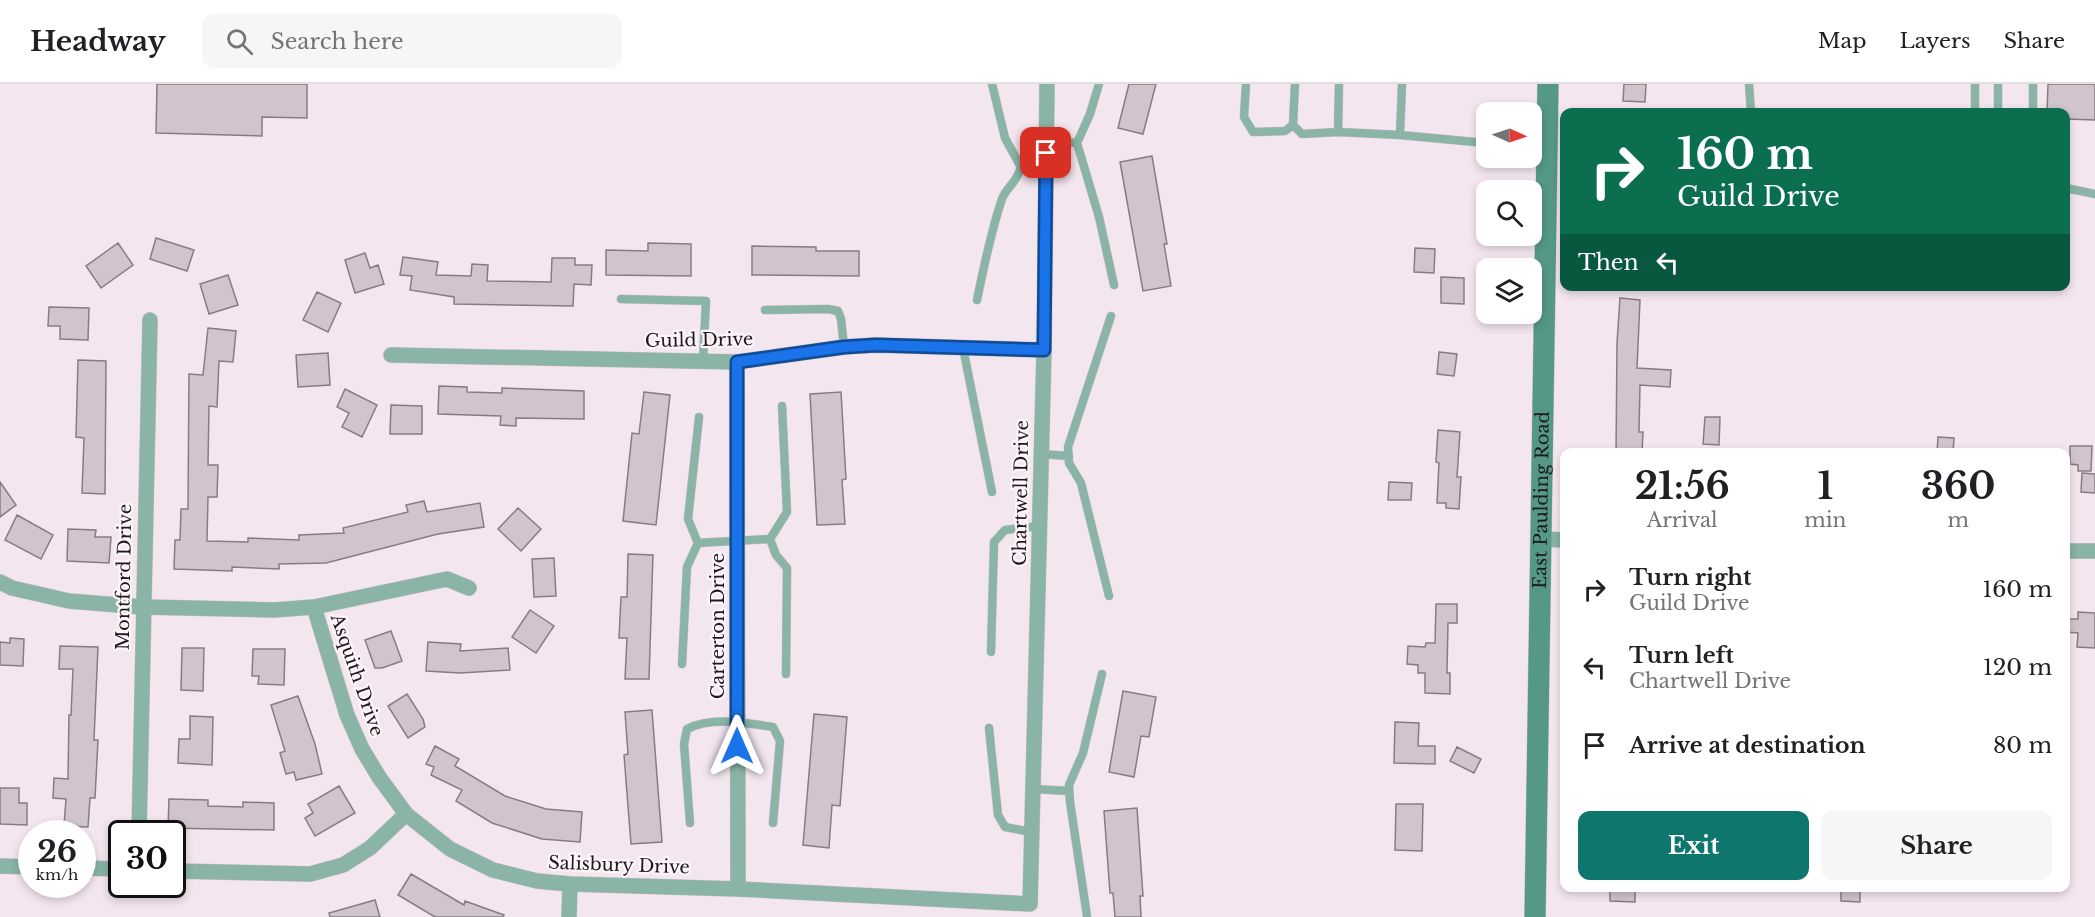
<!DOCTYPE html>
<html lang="en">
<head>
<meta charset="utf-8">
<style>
	body { margin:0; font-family:"Libre Baskerville",serif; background:#f6f6f6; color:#202124; height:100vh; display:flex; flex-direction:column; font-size:22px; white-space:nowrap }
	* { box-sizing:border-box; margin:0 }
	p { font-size:20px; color:#757577 }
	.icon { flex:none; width:33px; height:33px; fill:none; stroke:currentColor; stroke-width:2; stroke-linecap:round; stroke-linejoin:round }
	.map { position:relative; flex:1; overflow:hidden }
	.details { position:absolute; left:1560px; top:364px; width:510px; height:444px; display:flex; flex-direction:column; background:#fff; border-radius:12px; box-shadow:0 3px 9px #0003 }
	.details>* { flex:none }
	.banner { position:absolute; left:1560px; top:24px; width:510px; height:183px; border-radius:12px; box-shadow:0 3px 9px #0003; background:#0b6e4f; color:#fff; overflow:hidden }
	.needle { width:39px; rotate:93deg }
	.buttons { position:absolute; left:1476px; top:18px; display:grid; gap:12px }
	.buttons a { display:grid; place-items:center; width:66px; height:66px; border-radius:12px; background:#fff; box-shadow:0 3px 9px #0003; font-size:30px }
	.speed { position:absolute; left:18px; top:736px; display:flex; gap:12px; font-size:30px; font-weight:700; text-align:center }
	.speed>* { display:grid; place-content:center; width:78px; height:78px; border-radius:50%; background:#fff; box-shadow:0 3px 9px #0003; line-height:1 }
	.speed small { font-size:15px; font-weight:400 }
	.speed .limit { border:3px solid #111; border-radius:9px; background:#fff; color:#111 }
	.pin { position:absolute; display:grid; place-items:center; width:51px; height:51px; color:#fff; margin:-26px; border-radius:12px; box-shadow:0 3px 9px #0006 }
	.me { position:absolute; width:66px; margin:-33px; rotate:0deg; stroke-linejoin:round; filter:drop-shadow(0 0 4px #0008) }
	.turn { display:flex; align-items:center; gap:21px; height:126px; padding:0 18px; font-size:27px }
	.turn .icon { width:78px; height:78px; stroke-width:2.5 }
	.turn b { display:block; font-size:42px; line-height:51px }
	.then { display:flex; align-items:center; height:57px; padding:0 18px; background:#0003; gap:12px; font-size:22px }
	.eta { display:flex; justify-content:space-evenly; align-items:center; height:102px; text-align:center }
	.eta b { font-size:36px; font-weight:700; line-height:42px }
	.cta { display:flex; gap:12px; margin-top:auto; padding:12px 18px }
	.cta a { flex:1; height:69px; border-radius:12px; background:#0f766e; color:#fff; font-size:24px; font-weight:700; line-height:69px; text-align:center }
	.cta a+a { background:#f6f6f6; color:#202124 }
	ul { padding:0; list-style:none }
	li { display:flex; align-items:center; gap:18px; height:78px; padding:0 18px }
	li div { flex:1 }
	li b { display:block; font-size:22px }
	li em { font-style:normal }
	header { display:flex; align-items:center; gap:36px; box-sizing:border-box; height:84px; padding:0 30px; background:#fff; border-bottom:2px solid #e0e0e0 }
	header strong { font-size:28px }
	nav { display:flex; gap:33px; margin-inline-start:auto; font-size:21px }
	.search { width:420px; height:54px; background:#f6f6f6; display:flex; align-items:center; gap:15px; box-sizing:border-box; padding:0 21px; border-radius:12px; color:#757577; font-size:22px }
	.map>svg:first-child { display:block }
</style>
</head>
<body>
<header>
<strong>Headway</strong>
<div class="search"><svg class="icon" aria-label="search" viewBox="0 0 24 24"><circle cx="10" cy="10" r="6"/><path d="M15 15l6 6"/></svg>Search here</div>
<nav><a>Map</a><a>Layers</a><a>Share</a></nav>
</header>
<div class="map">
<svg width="2095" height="833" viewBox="0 0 2095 833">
	<rect width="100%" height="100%" fill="#f4e6ef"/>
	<path fill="#d1c4cd" stroke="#887c84" stroke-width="1.5" d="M 157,0 L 307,0 L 307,34 L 262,33 L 262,52 L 156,49 Z
		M 1129,0 L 1156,0 L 1143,50 L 1118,44 Z
		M 1624,0 L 1646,0 L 1645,18 L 1623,17 Z
		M 2048,0 L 2095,0 L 2095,36 L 2066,35 L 2066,28 L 2047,28 Z
		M 1152,72 L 1167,160 L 1164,160 L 1171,202 L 1143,207 L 1120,78 Z
		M 156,154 L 194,166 L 187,187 L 150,175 Z
		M 118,159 L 133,181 L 101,204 L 86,182 Z
		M 648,159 L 691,160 L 691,192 L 606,191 L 606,166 L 648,167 Z
		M 752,162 L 816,163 L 816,167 L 859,167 L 859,192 L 752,191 Z
		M 1415,164 L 1435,165 L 1434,189 L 1414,188 Z
		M 365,169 L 370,184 L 378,181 L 384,200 L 355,209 L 345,176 Z
		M 403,173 L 438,178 L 436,191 L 471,192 L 472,180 L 488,181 L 487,197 L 551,198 L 552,174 L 575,174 L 575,181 L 592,181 L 591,201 L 574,200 L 573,222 L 454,220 L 454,213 L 410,206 L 412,192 L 400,191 Z
		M 228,191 L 238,221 L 209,230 L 200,200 Z
		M 1441,193 L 1464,194 L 1464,220 L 1441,219 Z
		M 317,208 L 341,219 L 328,248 L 303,236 Z
		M 1620,214 L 1640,216 L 1637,284 L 1671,286 L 1670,303 L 1640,301 L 1639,348 L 1643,348 L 1642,369 L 1616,369 L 1617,259 Z
		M 49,223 L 89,224 L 88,256 L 60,255 L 60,242 L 48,242 Z
		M 208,244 L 236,247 L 233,278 L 219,277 L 217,323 L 209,322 L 208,381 L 218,381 L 217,413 L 208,413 L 207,457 L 248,458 L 248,454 L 299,456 L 299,451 L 344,449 L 343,444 L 408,428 L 406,421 L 424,417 L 427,428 L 480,419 L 484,443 L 438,450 L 326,479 L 279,480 L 279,485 L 232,483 L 232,487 L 174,485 L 175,456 L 180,456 L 181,425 L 188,425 L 189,290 L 203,291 Z
		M 1439,268 L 1457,270 L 1454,292 L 1437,290 Z
		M 328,269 L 330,301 L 298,303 L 296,271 Z
		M 78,276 L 106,277 L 105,410 L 82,409 L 84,354 L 76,353 Z
		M 439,302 L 467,303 L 467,308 L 502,309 L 502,304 L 584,307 L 584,335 L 516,334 L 516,342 L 500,341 L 501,332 L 438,330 Z
		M 345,305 L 377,321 L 362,353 L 342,343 L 349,329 L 337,323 Z
		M 644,308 L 670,311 L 656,441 L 623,437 L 632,349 L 639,350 Z
		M 841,308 L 846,395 L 842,396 L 845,440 L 817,441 L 810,310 Z
		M 391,321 L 422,322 L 422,350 L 390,350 Z
		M 1705,333 L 1720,333 L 1719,361 L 1703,360 Z
		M 1438,346 L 1460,348 L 1457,393 L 1461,393 L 1459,425 L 1446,424 L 1446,419 L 1437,419 L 1439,379 L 1436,378 Z
		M 1938,353 L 1954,354 L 1953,369 L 1937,369 Z
		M 2070,362 L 2092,362 L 2091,387 L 2078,387 L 2078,381 L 2070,380 Z
		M 2082,389 L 2095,390 L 2095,409 L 2081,408 Z
		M 0,398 L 16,421 L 0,433 Z
		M 1389,398 L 1412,399 L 1411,416 L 1388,416 Z
		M 518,424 L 541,445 L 521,467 L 498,445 Z
		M 17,431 L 53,451 L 41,475 L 5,456 Z
		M 68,445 L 96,446 L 95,453 L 111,453 L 109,479 L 67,477 Z
		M 628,470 L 653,471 L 649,595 L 625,595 L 627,554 L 619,554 L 621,513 L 627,513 Z
		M 554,474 L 556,512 L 534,513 L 532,475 Z
		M 1436,520 L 1457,520 L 1457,539 L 1448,539 L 1447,589 L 1450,589 L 1450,610 L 1425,609 L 1425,589 L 1418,589 L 1418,581 L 1407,580 L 1408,562 L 1425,563 L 1426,559 L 1435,559 Z
		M 530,526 L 554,542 L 536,569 L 512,553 Z
		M 2078,528 L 2095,529 L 2095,564 L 2077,563 L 2078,549 L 2066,548 L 2066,535 L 2078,535 Z
		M 391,547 L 402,577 L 382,584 L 375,584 L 365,556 Z
		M 10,554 L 24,555 L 23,582 L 0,581 L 0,558 L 10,559 Z
		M 428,558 L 461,560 L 460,567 L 508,564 L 510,586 L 460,589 L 426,587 Z
		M 60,562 L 98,563 L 94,656 L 98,656 L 95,714 L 90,714 L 88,743 L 64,742 L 66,715 L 53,714 L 54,694 L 68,695 L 69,631 L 71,631 L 73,585 L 59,585 Z
		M 182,564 L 204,564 L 203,607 L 181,606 Z
		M 253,565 L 285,565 L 284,601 L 258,600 L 259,592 L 252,592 Z
		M 1123,607 L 1156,613 L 1149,653 L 1141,652 L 1134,693 L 1109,688 Z
		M 407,610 L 423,635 L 425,643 L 408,654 L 388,622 Z
		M 298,612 L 315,660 L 322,690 L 296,696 L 294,688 L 286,690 L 280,669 L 285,667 L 271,621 Z
		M 652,626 L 662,758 L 631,760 L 624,671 L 628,670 L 625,628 Z
		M 814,630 L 847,633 L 840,722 L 832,721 L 829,764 L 803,761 Z
		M 190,632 L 213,633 L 212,681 L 178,679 L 179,655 L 190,655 Z
		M 1395,638 L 1419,639 L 1418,662 L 1435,662 L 1435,680 L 1394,679 Z
		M 435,662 L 459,675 L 455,682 L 505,712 L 546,725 L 582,728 L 580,758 L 542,755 L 492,739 L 456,717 L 462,706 L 431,691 L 434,683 L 426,680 Z
		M 1457,663 L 1481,675 L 1474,689 L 1450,677 Z
		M 339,702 L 355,729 L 315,752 L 305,734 L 313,729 L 308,720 Z
		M 0,704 L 19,704 L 19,719 L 27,719 L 27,741 L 0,740 Z
		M 169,715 L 208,716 L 208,722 L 243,723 L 243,718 L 274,719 L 274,746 L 168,744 Z
		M 1396,720 L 1423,720 L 1422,767 L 1395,766 Z
		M 1137,724 L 1143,812 L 1140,812 L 1141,833 L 1115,833 L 1113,809 L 1110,809 L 1104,727 Z
		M 411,790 L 464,821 L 465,817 L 504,831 L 503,833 L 435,833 L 398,811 Z
		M 1610,804 L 1635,804 L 1635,818 L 1610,817 Z
		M 1841,804 L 1860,804 L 1860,818 L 1841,817 Z
		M 375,816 L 380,833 L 330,833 L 329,829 Z"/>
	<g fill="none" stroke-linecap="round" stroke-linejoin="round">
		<defs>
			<path id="service" d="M 992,0 L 1005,54 L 1021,83 L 1046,81
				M 1246,0 L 1244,33 L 1253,48 L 1285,47 L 1293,41 L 1295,0
				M 1402,0 L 1400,51 L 1486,59
				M 1749,0 L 1751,28
				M 1975,28 L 1975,0
				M 1998,28 L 1998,0
				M 2033,28 L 2033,0
				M 1293,41 L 1302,50 L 1338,48 L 1339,0
				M 1338,48 L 1400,51
				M 1046,57 L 1077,59 L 1099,133 L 1114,201
				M 1077,59 L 1090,30 L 1099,0
				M 1532,63 L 1546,65
				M 2066,104 L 2095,110
				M 621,215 L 706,217 L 703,277
				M 977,216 C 984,182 991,147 1002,115 C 1007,102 1017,99 1021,83
				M 765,226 L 828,225 L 838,227 L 841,235 L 844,263
				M 963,264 L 992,408
				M 782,322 L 787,428 L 770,455 L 776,471 L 787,484 L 786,590
				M 1041,370 L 1069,372
				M 698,459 L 688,435 L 699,333
				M 1109,512 L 1081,399 L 1069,379 L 1068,363 L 1111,232
				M 991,568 L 994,458 L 1005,446 L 1039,442
				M 682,580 L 687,483 L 698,459 L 770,455
				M 989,644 L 998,731 L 1005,743 L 1031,748
				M 1033,705 L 1069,707
				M 690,739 L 684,660 L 687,645 C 712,632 745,639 773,643 L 780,657 L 773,739
				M 1087,832 L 1070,718 L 1069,701 L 1083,669 L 1102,590"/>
			<path id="minor" d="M 391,271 L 737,278 L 844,263 L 876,261 L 1044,266
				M 737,278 L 738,805
				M 1542,455 L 1564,456
				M 2066,467 L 2095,467
				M 0,498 L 12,504 L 69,517 L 143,523 L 274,526 L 314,523 L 447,495 L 469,504
				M 314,523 L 347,631 L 362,665 L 379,693 L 406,730 L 450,765 L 493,786 L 537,797 L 570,800 L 738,805 L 1030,820 L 1044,266 L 1047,0
				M 139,750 L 150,236
				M 0,782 L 32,783
				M 82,784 L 122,785
				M 172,787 L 310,790 L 343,781 L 370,764 L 406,730
				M 569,833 L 570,800"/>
			<g id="secondary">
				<path id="s1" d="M 1535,833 L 1548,0"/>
			</g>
		</defs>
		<use href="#service" stroke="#cdc1c9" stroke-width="9"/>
		<use href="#minor" stroke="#cdc1c9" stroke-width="16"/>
		<use href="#secondary" stroke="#cdc1c9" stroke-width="22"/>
		<use href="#service" stroke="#89b4a6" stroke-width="8"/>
		<use href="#minor" stroke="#89b4a6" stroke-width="15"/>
		<use href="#secondary" stroke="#549885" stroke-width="21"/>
	</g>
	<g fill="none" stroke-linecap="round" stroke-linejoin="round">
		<defs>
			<path id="route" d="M 737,662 L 737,278 L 844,263 L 876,261 L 1044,266 L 1046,69"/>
		</defs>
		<use href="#route" stroke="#114b97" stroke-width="15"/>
		<use href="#route" stroke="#1a73e8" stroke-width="10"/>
	</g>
	<g text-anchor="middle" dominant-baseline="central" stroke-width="4.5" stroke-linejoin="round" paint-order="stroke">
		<g font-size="18" fill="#1d191c" stroke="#fef5fb">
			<text transform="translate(699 256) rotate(-1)">Guild Drive</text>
			<text transform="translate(1021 409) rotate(-89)">Chartwell Drive</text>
			<text stroke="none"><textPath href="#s1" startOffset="417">East Paulding Road</textPath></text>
			<text transform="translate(124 493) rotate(-89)">Montford Drive</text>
			<text transform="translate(718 542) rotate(-90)">Carterton Drive</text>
			<text transform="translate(357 591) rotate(71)">Asquith Drive</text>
			<text transform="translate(619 781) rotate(2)">Salisbury Drive</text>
		</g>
	</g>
</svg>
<div class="buttons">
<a><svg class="needle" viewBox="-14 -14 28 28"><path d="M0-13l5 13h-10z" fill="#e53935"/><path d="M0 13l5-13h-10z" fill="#757577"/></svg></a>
<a><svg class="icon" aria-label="search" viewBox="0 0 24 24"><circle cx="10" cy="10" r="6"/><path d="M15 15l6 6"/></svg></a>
<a><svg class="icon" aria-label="layers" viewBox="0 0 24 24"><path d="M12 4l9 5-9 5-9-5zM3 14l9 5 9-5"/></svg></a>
</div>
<div class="speed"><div>26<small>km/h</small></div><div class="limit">30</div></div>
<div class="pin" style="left:1046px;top:69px;background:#d93025"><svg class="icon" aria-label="arrive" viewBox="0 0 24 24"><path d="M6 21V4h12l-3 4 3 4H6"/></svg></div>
<svg class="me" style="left:737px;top:662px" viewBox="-20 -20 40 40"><path d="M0-17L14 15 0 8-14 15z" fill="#1a73e8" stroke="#fff" stroke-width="4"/></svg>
<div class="banner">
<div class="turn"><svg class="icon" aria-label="right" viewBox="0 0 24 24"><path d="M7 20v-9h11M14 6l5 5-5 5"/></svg><div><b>160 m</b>Guild Drive</div></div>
<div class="then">Then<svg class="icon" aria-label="left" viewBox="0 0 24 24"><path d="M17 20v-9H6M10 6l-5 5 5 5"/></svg></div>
</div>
<section class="details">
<div class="eta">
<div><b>21:56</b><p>Arrival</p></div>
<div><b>1</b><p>min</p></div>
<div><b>360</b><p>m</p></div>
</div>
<ul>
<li><svg class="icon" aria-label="right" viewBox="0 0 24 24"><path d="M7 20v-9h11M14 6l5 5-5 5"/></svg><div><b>Turn right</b><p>Guild Drive</p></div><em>160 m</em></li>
<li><svg class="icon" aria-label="left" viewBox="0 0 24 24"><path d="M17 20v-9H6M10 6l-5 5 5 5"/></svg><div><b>Turn left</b><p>Chartwell Drive</p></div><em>120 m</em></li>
<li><svg class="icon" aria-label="arrive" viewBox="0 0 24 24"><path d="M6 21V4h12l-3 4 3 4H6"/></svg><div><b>Arrive at destination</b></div><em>80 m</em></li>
</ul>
<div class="cta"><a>Exit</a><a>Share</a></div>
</section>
</div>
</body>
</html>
